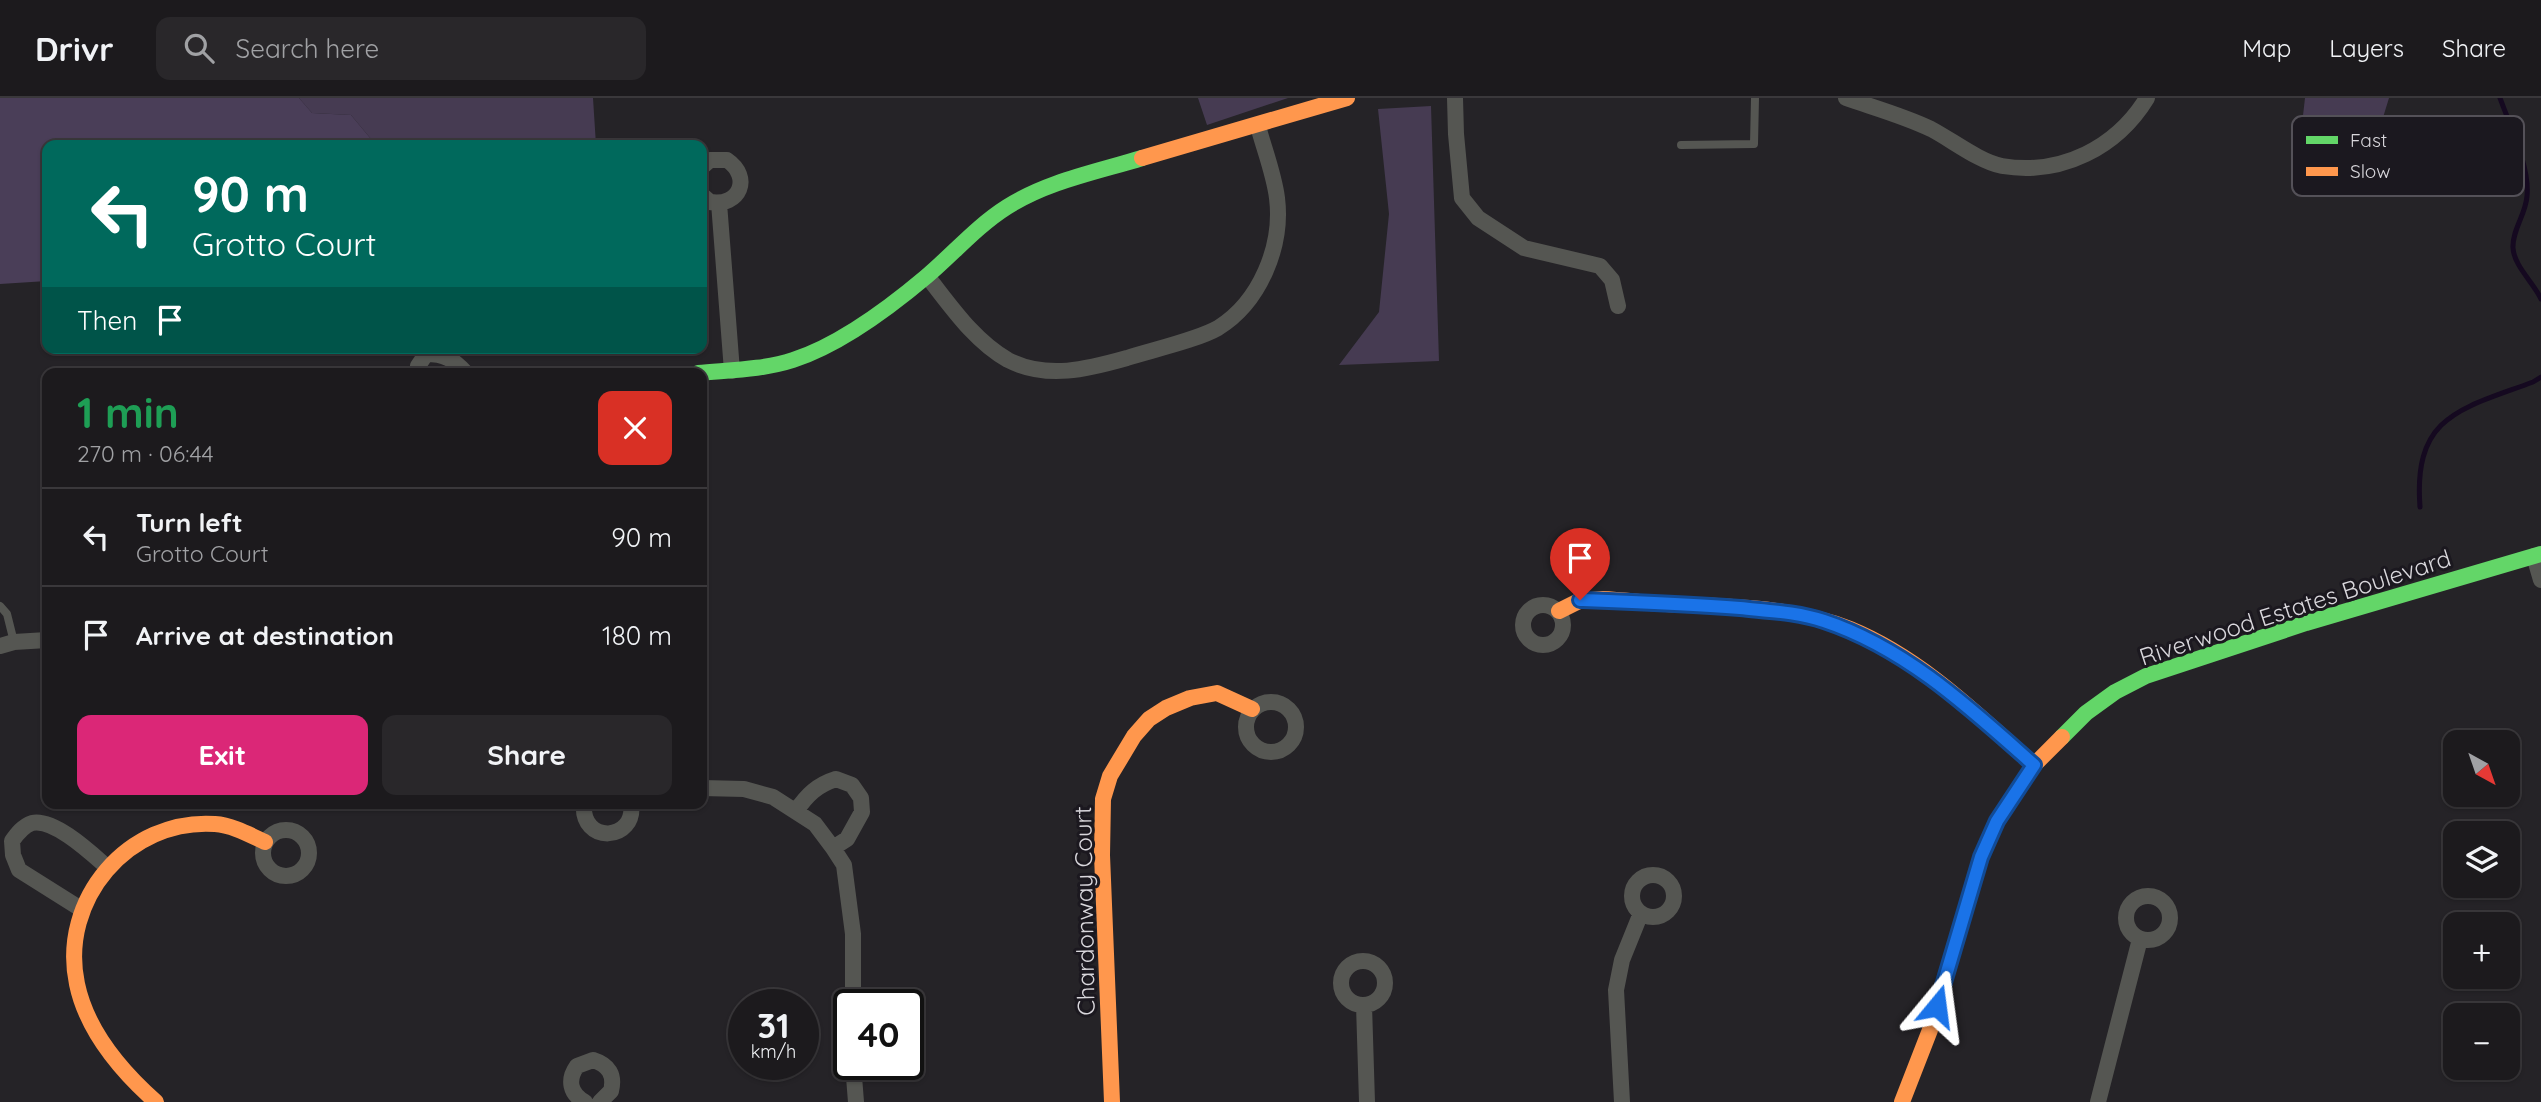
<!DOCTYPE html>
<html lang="en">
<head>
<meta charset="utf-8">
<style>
	body { margin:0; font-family:Quicksand,sans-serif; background:#29272a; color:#f1f3f6; height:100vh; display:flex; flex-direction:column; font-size:26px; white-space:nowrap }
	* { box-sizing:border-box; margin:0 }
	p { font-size:23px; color:#a0a1a4 }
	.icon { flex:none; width:38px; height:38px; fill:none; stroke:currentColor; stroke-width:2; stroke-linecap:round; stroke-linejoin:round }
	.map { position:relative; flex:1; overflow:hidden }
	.details { position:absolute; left:42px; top:270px; width:665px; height:441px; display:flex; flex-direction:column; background:#1c1a1d; border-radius:14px; box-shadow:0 2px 5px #0004,0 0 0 2px #3a383b }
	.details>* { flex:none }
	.top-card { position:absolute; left:42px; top:42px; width:665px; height:214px; border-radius:14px; box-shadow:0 2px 5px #0004,0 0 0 2px #3a383b; background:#00695c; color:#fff; overflow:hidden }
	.needle { width:46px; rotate:140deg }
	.tools { position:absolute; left:2443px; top:632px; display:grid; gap:14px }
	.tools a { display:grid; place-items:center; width:77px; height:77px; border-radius:14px; background:#1c1a1d; box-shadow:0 2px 5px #0004,0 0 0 2px #3a383b; font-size:35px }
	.speed { position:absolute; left:728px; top:891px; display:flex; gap:14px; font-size:35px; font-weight:700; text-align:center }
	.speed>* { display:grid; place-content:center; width:91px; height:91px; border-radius:50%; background:#1c1a1d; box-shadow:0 2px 5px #0004,0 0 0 2px #3a383b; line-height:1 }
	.speed small { font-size:18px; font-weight:400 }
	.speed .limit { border:4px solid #111; border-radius:10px; background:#fff; color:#111 }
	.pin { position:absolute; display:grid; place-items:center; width:60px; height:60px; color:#fff; margin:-72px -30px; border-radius:50% 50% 50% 0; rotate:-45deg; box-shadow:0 0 7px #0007 }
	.pin .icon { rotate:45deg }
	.me { position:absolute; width:77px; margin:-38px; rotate:16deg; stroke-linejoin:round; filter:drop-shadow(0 0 5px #0008) }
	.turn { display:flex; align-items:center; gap:24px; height:147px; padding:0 35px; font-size:32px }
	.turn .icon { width:91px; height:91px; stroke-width:2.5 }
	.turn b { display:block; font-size:49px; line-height:60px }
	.then { display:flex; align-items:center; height:66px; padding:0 35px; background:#0003; gap:14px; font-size:26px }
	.round { display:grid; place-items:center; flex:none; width:74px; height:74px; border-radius:14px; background:#29272a }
	.overview { display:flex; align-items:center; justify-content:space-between; height:119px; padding:0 35px }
	h1 { font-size:42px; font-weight:700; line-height:52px; color:#1e9e55 }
	.action { display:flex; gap:14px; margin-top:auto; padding:14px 35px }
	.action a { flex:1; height:80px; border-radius:14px; background:#db2777; color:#fff; font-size:28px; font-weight:700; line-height:80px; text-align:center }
	.action a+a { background:#29272a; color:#f1f3f6 }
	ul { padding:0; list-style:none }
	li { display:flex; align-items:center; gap:21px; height:98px; padding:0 35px; border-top:2px solid #3a383b }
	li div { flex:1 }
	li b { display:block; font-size:26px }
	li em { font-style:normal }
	header { display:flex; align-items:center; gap:42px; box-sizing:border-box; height:98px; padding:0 35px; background:#1c1a1d; border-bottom:2px solid #3a383b }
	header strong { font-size:33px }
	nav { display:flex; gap:38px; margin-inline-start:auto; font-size:24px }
	.search { width:490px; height:63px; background:#29272a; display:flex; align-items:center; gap:18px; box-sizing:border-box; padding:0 24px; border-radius:14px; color:#a0a1a4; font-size:26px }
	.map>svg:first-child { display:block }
</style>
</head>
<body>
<header>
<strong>Drivr</strong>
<div class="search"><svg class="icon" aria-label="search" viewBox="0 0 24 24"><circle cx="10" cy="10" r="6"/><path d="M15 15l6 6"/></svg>Search here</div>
<nav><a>Map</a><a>Layers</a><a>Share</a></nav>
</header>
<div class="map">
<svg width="2541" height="1004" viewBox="0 0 2541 1004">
	<rect width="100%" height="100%" fill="#252327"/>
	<path fill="#463b52" d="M 299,0 L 593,0 L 596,47 L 376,47 L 351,17 L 312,15 Z
		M 1198,0 L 1288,0 L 1207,27 Z
		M 2305,0 L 2389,0 L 2381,26 L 2354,47 L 2298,61 Z
		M 1431,8 L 1439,263 L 1339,267 L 1379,214 L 1389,116 L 1378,11 Z"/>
	<path fill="#4a3e58" d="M 0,0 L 299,0 L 312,15 L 351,17 L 376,47 L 47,47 L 47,183 L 0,186 Z"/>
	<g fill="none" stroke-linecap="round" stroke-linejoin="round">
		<path stroke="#150920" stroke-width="5" d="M 2500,0 C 2510,28 2530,69 2527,98 C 2526,116 2512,132 2513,150 C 2514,168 2534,185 2541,201
			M 2420,409 C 2413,317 2461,311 2533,284 L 2541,279"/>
		<path stroke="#555652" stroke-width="8" d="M 1681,47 L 1754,46 L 1755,0
			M 0,508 L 7,516 L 14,544"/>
		<path stroke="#555652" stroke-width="16" d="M 1455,0 L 1456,36 L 1462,100 L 1478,120 L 1524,150 L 1600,168 L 1612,182 L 1618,208
			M 1846,0 C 1875,10 1904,18 1931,31 C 1952,42 1980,64 2002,68 C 2062,78 2117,49 2147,0
			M 702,69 L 710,62 L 727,62 C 752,79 740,109 710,104 L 702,97
			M 719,105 L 732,273
			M 927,178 C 950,207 974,243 1008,262 C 1047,282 1088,271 1127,260 C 1152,252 1197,242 1218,230 C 1260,204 1283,148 1277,100 C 1274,76 1264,51 1258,28
			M 417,275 L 418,268 L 426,256 C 445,256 453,261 466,275
			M 2534,458 L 2541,482
			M1523 527a20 20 0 1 1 40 0a20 20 0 1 1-40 0Z
			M 0,548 L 14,544 L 47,542
			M1246 629a25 25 0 1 1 50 0a25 25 0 1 1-50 0Z
			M 702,690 L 744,691 L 773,699 L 815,726 L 833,750 L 844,767 L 853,836 L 853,906
			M 584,705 C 580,747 637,744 631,705
			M 796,713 C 807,697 817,687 836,681 L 852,687 L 861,700 L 862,714 L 847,741 L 833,750
			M263 755a23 23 0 1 1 46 0a23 23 0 1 1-46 0Z
			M1632 798a21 21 0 1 1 42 0a21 21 0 1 1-42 0Z
			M2126 820a22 22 0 1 1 44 0a22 22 0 1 1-44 0Z
			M 81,811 L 19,772 L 13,757 L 12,743 C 17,736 23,728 32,725 C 54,720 91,755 107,769
			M1341 885a22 22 0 1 1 44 0a22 22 0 1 1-44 0Z
			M 1364,907 L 1367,1004
			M 853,966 L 856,1004
			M 585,1004 C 570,996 567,982 577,968 L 593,962 C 609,967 615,977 611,993 L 600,1004
			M 1622,1004 L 1616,892 L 1622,862 L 1641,815
			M 2098,1004 L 2140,841"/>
		<path stroke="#63d668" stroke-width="16" d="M 698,275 C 729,272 762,272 793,262 C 840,247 889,210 927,178 C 954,155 977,128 1007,109 C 1048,83 1097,74 1142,60
			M 2062,639 L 2086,615 L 2115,594 L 2146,578 L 2306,525 L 2541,456"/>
		<path stroke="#ff974d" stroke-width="16" d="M 1142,60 L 1347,0
			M 1559,513 L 1579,503 L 1603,501 C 1624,502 1645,505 1666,506 C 1729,509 1792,508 1850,531 C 1921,560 1978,617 2034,667
			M 156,1004 C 121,973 87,934 77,886 C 59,802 128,720 215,726 C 232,727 250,737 265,744
			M 1112,1004 L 1102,757 L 1103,701 L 1110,678 L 1134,638 L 1149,621 L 1166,610 L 1190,600 L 1217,595 L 1252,611
			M 1902,1004 L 1930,932 L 1981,759 L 1997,723 L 2034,667 L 2062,639"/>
	</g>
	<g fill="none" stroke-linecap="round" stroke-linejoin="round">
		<defs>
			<path id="route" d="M 1580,502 C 1633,504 1687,506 1740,510 C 1768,513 1797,514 1824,523 C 1906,550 1971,611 2034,667 L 1997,723 L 1981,759 L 1937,908"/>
		</defs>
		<use href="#route" stroke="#114b97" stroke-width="18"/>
		<use href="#route" stroke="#1a73e8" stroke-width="12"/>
	</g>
	<g text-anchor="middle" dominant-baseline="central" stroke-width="6" stroke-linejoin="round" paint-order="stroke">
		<g font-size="24" fill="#d9d7dc" stroke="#1b181f">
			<text transform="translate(2295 509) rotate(-18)">Riverwood Estates Boulevard</text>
			<text transform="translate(1084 813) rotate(-91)">Chardonway Court</text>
		</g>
	</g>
	<rect x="2292" y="18" width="232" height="80" rx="10" fill="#1b181f" stroke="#545158" stroke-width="2"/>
	<rect x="2306" y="38" width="32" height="8" fill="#63d668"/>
	<rect x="2306" y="69" width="32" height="9" fill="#ff974d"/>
	<g font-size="19" fill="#d9d7dc">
		<text x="2350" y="49">Fast</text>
		<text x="2350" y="80">Slow</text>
	</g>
</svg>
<div class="tools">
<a><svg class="needle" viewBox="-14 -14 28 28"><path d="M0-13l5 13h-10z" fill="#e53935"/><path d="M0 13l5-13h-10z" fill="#a0a1a4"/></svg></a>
<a><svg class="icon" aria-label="layers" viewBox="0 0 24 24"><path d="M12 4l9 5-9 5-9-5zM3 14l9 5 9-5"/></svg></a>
<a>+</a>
<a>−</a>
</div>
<div class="speed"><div>31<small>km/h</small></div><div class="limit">40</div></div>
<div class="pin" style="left:1580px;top:502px;background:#d93025"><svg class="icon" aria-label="arrive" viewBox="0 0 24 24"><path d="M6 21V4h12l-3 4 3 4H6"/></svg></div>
<svg class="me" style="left:1937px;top:908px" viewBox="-20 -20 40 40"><path d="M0-17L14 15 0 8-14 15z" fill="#1a73e8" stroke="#fff" stroke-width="4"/></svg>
<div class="top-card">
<div class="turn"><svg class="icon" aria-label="left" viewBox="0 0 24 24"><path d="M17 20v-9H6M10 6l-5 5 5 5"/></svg><div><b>90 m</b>Grotto Court</div></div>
<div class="then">Then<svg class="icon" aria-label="arrive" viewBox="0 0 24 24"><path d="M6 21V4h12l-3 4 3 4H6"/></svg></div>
</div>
<section class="details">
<div class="overview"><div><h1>1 min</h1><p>270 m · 06:44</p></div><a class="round" style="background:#d93025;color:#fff"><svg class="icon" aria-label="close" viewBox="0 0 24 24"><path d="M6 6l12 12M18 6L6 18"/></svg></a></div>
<ul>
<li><svg class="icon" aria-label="left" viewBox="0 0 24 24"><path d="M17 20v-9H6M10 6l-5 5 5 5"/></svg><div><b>Turn left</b><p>Grotto Court</p></div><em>90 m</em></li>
<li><svg class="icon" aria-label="arrive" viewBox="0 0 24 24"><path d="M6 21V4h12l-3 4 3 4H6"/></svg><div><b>Arrive at destination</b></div><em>180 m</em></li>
</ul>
<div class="action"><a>Exit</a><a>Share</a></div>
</section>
</div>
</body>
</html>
